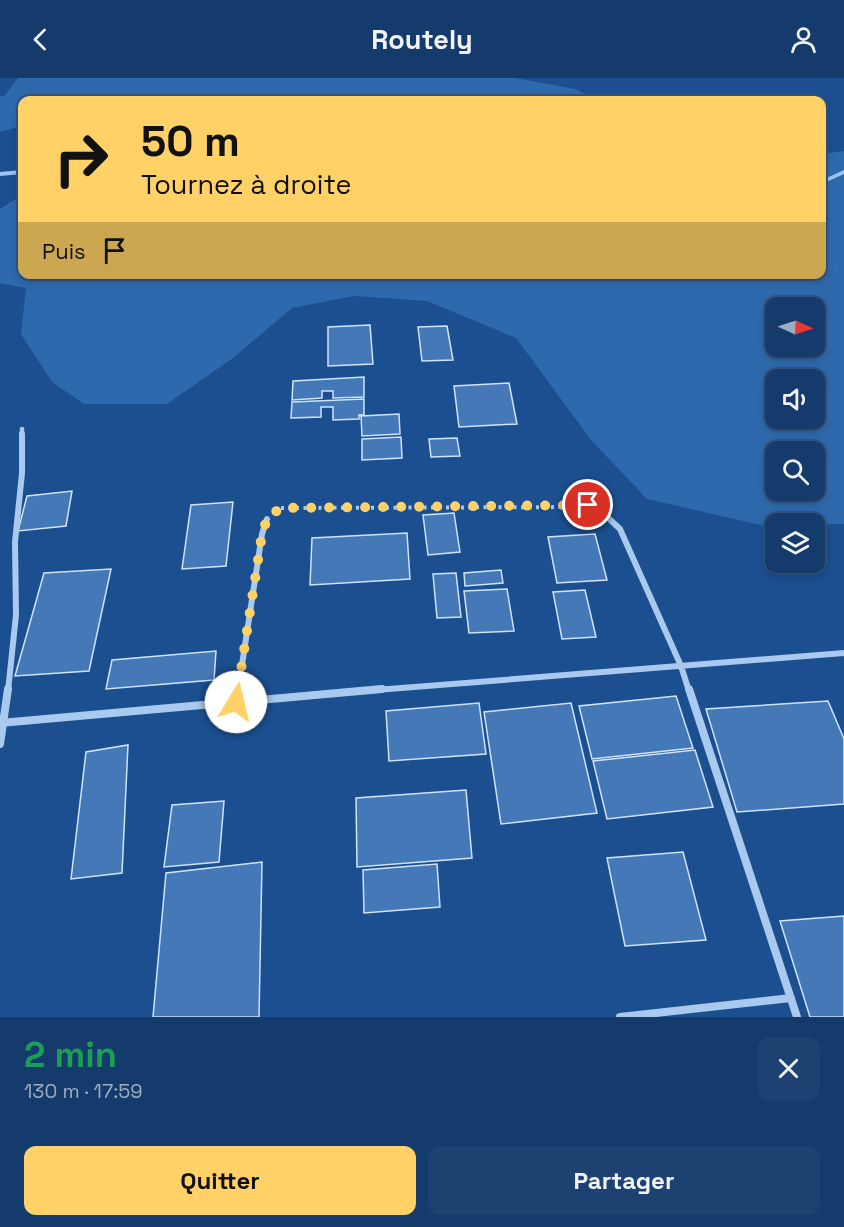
<!DOCTYPE html>
<html lang="fr">
<head>
<meta charset="utf-8">
<style>
	body { margin:0; font-family:"Space Grotesk",sans-serif; background:#1d4271; color:#f1f3f6; height:100vh; display:flex; flex-direction:column; font-size:22px; white-space:nowrap }
	* { box-sizing:border-box; margin:0 }
	p { font-size:20px; color:#9dadc1 }
	.icon { flex:none; width:33px; height:33px; fill:none; stroke:currentColor; stroke-width:2; stroke-linecap:round; stroke-linejoin:round }
	.map { position:relative; height:939px; overflow:hidden }
	.details { display:flex; flex-direction:column; background:#143b6b; flex:1 }
	.details>* { flex:none }
	.hud { position:absolute; left:18px; top:18px; width:808px; height:183px; border-radius:12px; box-shadow:0 3px 9px #0003,0 0 0 2px #33557e; background:#ffd166; color:#111; overflow:hidden }
	.needle { width:39px; rotate:93deg }
	.tools { position:absolute; left:765px; top:219px; display:grid; gap:12px }
	.tools a { display:grid; place-items:center; width:60px; height:60px; border-radius:12px; background:#143b6b; box-shadow:0 3px 9px #0003,0 0 0 2px #33557e; font-size:30px }
	.pin { position:absolute; display:grid; place-items:center; width:51px; height:51px; color:#fff; margin:-26px; border:3px solid #fff; border-radius:50%; box-shadow:0 2px 6px #0007 }
	.me { position:absolute; width:66px; margin:-33px; rotate:9deg; stroke-linejoin:round; filter:drop-shadow(0 0 4px #0008) }
	.turn { display:flex; align-items:center; gap:21px; height:126px; padding:0 24px; font-size:27px }
	.turn .icon { width:78px; height:78px; stroke-width:2.5 }
	.turn b { display:block; font-size:42px; line-height:51px }
	.then { display:flex; align-items:center; height:57px; padding:0 24px; background:#0003; gap:12px; font-size:22px }
	.round { display:grid; place-items:center; flex:none; width:63px; height:63px; border-radius:12px; background:#1d4271 }
	.headline { display:flex; align-items:center; justify-content:space-between; height:102px; padding:0 24px }
	h1 { font-size:36px; font-weight:600; line-height:45px; color:#1e9e55 }
	.cta { display:flex; gap:12px; margin-top:auto; padding:12px 24px }
	.cta a { flex:1; height:69px; border-radius:12px; background:#ffd166; color:#111; font-size:24px; font-weight:600; line-height:69px; text-align:center }
	.cta a+a { background:#1d4271; color:#f1f3f6 }
	header { display:flex; justify-content:space-between; align-items:center; height:78px; padding:0 24px; background:#143b6b; font-size:27px; font-weight:600 }
	.map>svg:first-child { display:block }
</style>
</head>
<body>
<header><svg class="icon" aria-label="back" viewBox="0 0 24 24"><path d="M15 5l-7 7 7 7"/></svg>Routely<svg class="icon" aria-label="person" viewBox="0 0 24 24"><circle cx="12" cy="8" r="4"/><path d="M4 21q1-7 8-7t8 7"/></svg></header>
<div class="map">
<svg width="844" height="939" viewBox="0 0 844 939">
	<rect width="100%" height="100%" fill="#1b4f8f"/>
	<path fill="#2e69ad" fill-rule="evenodd" d="M 18,0 L 515,0 L 575,11 L 598,22 L 22,22 L 22,48 L 0,54 L 0,19 L 5,17 Z
		M 844,73 L 844,446 L 776,446 L 775,449 L 769,449 L 647,421 L 591,362 L 516,260 L 427,223 L 354,218 L 292,230 L 233,280 L 167,326 L 84,326 L 52,304 L 21,256 L 26,210 L 0,205 L 0,131 L 22,117 L 22,196 L 822,196 L 822,76 ZM 776,230 L 814,230 L 814,268 L 776,268 ZM 776,302 L 814,302 L 814,340 L 776,340 ZM 776,374 L 814,374 L 814,412 L 776,412 Z"/>
	<g fill="none" stroke-linecap="round" stroke-linejoin="round">
		<path fill="#9cc4f0" fill-rule="evenodd" d="M 22,92 L 22,96 L 0,98 L 0,94 Z
			M 844,92 L 844,96 L 822,106 L 822,102 Z"/>
	</g>
	<path fill="#4478b7" stroke="#cfe3fa" stroke-width="1.5" d="M 370,247 L 373,286 L 328,288 L 328,249 Z
		M 447,248 L 453,282 L 422,283 L 418,249 Z
		M 364,299 L 364,319 L 333,320 L 333,313 L 322,313 L 322,320 L 292,322 L 293,303 Z
		M 509,305 L 517,346 L 459,349 L 454,308 Z
		M 364,321 L 364,337 L 359,337 L 359,341 L 333,342 L 333,329 L 321,329 L 321,339 L 291,340 L 292,324 Z
		M 399,336 L 400,356 L 362,358 L 361,338 Z
		M 401,359 L 402,380 L 362,382 L 362,361 Z
		M 457,360 L 460,378 L 431,379 L 429,361 Z
		M 72,413 L 66,448 L 18,453 L 27,418 Z
		M 233,424 L 226,488 L 182,491 L 191,427 Z
		M 454,435 L 460,474 L 428,477 L 423,437 Z
		M 407,455 L 410,501 L 310,507 L 312,460 Z
		M 595,456 L 607,502 L 557,505 L 548,459 Z
		M 111,491 L 89,593 L 15,598 L 44,495 Z
		M 501,492 L 503,505 L 465,508 L 464,495 Z
		M 456,495 L 461,539 L 437,540 L 433,496 Z
		M 507,511 L 514,553 L 469,555 L 464,513 Z
		M 585,512 L 596,559 L 562,561 L 553,514 Z
		M 216,573 L 214,602 L 106,611 L 112,582 Z
		M 676,618 L 693,670 L 592,681 L 579,628 Z
		M 828,623 L 844,661 L 844,726 L 737,734 L 706,631 Z
		M 479,625 L 486,676 L 389,683 L 386,633 Z
		M 571,625 L 597,735 L 501,746 L 484,634 Z
		M 128,667 L 122,795 L 71,801 L 86,674 Z
		M 695,672 L 713,729 L 607,741 L 593,683 Z
		M 466,712 L 472,780 L 357,789 L 356,720 Z
		M 224,723 L 219,784 L 164,789 L 172,727 Z
		M 683,774 L 706,862 L 625,868 L 607,780 Z
		M 262,784 L 259,939 L 153,939 L 166,795 Z
		M 437,786 L 440,829 L 364,835 L 363,792 Z
		M 844,838 L 844,939 L 810,939 L 780,843 Z"/>
	<g fill="none" stroke-linecap="round" stroke-linejoin="round">
		<path stroke="#a9c9ee" stroke-width="4" stroke-dasharray="3 4.5" stroke-linecap="butt" d="M 281,430 L 591,429"/>
		<path stroke="#a9c9ee" stroke-width="4.5" d="M 22,351 L 22,357"/>
		<path stroke="#a9c9ee" stroke-width="6" d="M 605,437 L 620,451 L 681,588 L 689,613
			M 8,613 L 16,537 L 15,464 L 22,395 L 22,356
			M 238,613 L 262,456 L 267,441
			M 363,613 L 844,575"/>
		<path stroke="#a9c9ee" stroke-width="8" d="M 689,611 L 797,939
			M 236,624 L 238,611
			M 0,645 L 382,611
			M 0,666 L 8,611
			M 620,939 L 791,920"/>
	</g>
	<g fill="none" stroke-linecap="round" stroke-linejoin="round">
		<path stroke="#ffd166" stroke-width="10" stroke-dasharray="0 18" d="M 236,624 L 262,456 L 267,441 L 280,430 L 588,427"/>
	</g>
</svg>
<div class="tools">
<a><svg class="needle" viewBox="-14 -14 28 28"><path d="M0-13l5 13h-10z" fill="#e53935"/><path d="M0 13l5-13h-10z" fill="#9dadc1"/></svg></a>
<a><svg class="icon" aria-label="sound" viewBox="0 0 24 24"><path d="M4 9h4l5-4v14l-5-4H4zM17 9q2 3 0 6"/></svg></a>
<a><svg class="icon" aria-label="search" viewBox="0 0 24 24"><circle cx="10" cy="10" r="6"/><path d="M15 15l6 6"/></svg></a>
<a><svg class="icon" aria-label="layers" viewBox="0 0 24 24"><path d="M12 4l9 5-9 5-9-5zM3 14l9 5 9-5"/></svg></a>
</div>
<div class="pin" style="left:588px;top:427px;background:#d93025"><svg class="icon" aria-label="arrive" viewBox="0 0 24 24"><path d="M6 21V4h12l-3 4 3 4H6"/></svg></div>
<svg class="me" style="left:236px;top:624px" viewBox="-20 -20 40 40"><circle r="19" fill="#fff"/><path d="M0-13L10 11 0 6-10 11z" fill="#ffd166"/></svg>
<div class="hud">
<div class="turn"><svg class="icon" aria-label="right" viewBox="0 0 24 24"><path d="M7 20v-9h11M14 6l5 5-5 5"/></svg><div><b>50 m</b>Tournez à droite</div></div>
<div class="then">Puis<svg class="icon" aria-label="arrive" viewBox="0 0 24 24"><path d="M6 21V4h12l-3 4 3 4H6"/></svg></div>
</div>
</div>
<section class="details">
<div class="headline"><div><h1>2 min</h1><p>130 m · 17:59</p></div><a class="round"><svg class="icon" aria-label="close" viewBox="0 0 24 24"><path d="M6 6l12 12M18 6L6 18"/></svg></a></div>
<div class="cta"><a>Quitter</a><a>Partager</a></div>
</section>
</body>
</html>
